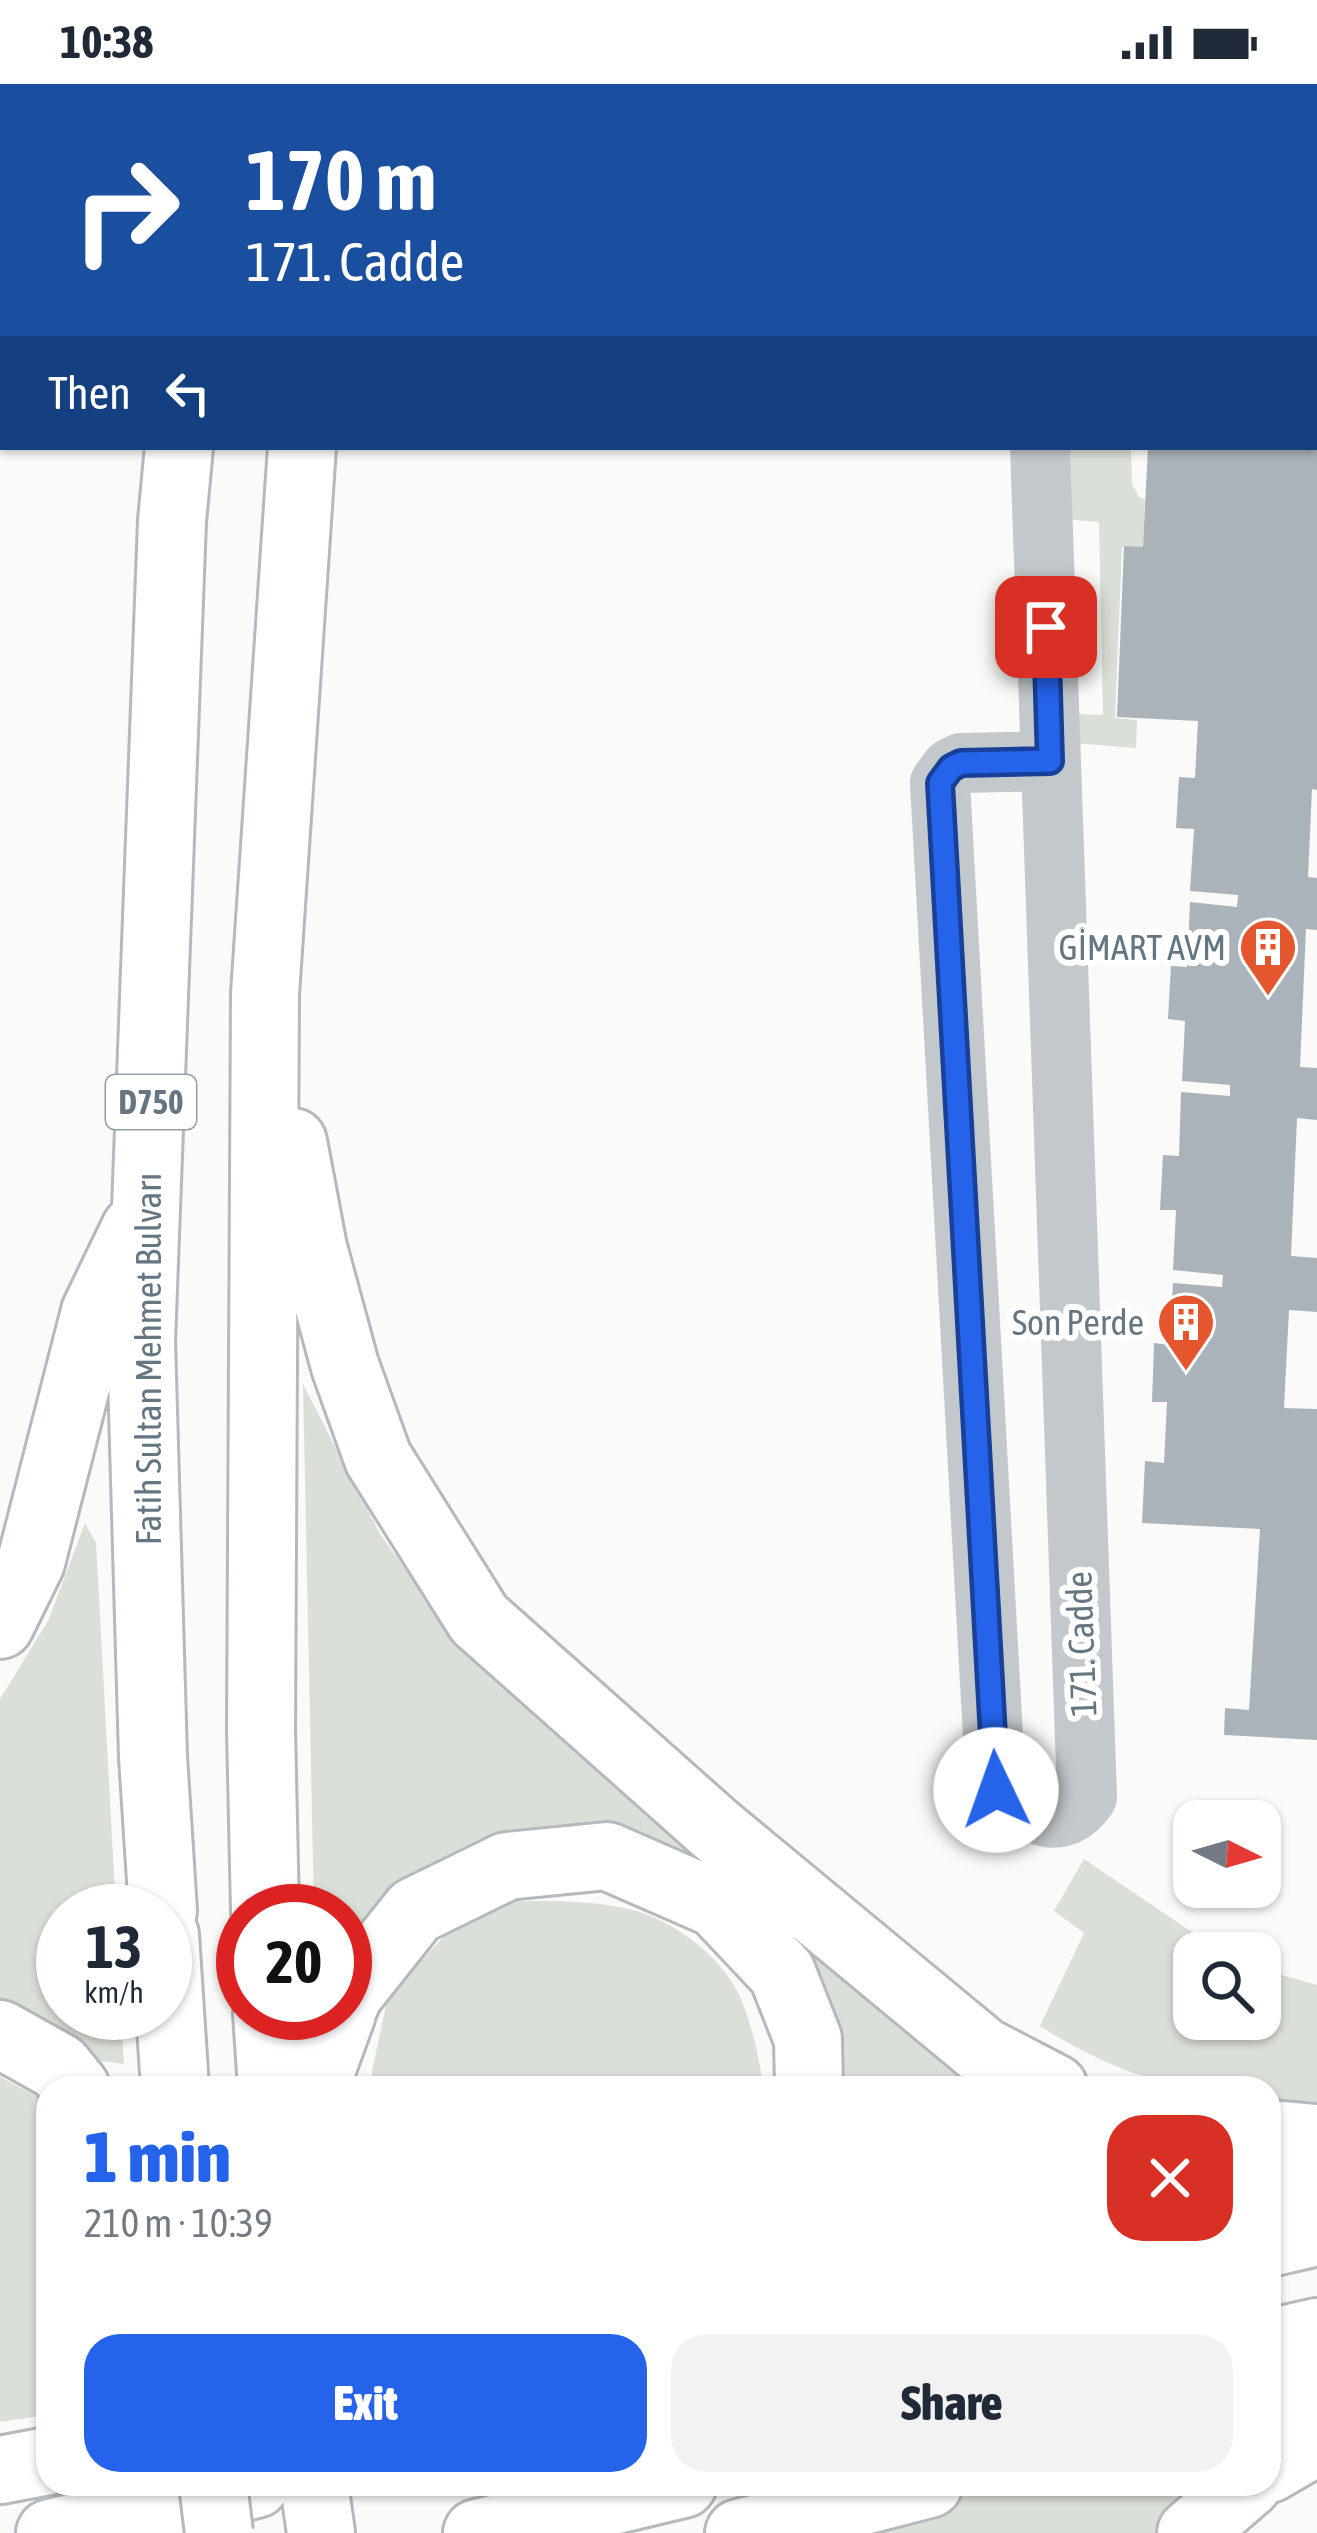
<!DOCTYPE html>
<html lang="en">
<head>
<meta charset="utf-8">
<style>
	body { margin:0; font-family:"Asap Condensed",sans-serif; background:#f2f2f3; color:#1f2937; height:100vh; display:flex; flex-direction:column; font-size:45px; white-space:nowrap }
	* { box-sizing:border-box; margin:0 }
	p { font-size:39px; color:#747a83 }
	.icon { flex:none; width:66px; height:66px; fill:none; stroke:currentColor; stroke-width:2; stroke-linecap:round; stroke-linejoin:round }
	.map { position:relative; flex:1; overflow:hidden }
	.panel { position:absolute; left:36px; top:1992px; width:1245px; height:420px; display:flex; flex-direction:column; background:#fff; border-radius:36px; box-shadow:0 3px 9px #0004 }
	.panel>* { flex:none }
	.hud { position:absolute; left:0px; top:0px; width:1317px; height:366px; box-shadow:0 3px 9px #0004; background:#1a4fa0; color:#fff; overflow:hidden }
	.needle { width:78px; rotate:95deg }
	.buttons { position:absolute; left:1173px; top:1716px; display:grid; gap:24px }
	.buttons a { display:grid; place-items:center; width:108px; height:108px; border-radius:24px; background:#fff; box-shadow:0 3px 9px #0004; font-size:60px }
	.speed { position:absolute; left:36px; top:1800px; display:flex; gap:24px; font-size:60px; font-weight:700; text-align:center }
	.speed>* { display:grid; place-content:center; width:156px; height:156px; border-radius:50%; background:#fff; box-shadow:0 3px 9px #0004; line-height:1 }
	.speed small { font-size:30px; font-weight:400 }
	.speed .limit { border:18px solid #d22; background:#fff; color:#111 }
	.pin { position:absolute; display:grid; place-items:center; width:102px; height:102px; color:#fff; margin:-51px; border-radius:24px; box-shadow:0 6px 18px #0006 }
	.me { position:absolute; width:132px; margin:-66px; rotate:357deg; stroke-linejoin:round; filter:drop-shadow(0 0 9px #0008) }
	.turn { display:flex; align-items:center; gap:42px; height:252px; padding:0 48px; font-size:54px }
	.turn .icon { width:156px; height:156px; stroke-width:2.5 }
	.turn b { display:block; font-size:84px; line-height:102px }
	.then { display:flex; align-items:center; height:114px; padding:0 48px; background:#0003; gap:24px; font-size:45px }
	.round { display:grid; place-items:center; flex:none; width:126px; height:126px; border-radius:36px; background:#f2f2f3 }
	.overview { display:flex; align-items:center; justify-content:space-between; height:204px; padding:0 48px }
	h1 { font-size:72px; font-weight:800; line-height:90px; color:#2563eb }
	.action { display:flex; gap:24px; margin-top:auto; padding:24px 48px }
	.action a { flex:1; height:138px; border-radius:36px; background:#2563eb; color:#fff; font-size:48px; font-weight:800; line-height:138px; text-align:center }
	.action a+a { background:#f2f2f3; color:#1f2937 }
	.status { display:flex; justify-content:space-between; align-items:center; height:84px; padding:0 60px; background:#fff; direction:ltr }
	.status svg { height:33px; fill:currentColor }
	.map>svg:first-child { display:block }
</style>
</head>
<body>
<div class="status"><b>10:38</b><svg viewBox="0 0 49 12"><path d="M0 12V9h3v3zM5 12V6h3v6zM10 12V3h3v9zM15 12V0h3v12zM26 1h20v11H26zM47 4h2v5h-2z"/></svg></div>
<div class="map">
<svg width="1317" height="2449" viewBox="0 0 1317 2449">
	<rect width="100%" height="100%" fill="#fafaf8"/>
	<path fill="#dadfd7" d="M 1063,363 L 1131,363 L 1132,400 L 1139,413 L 1145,415 L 1143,463 L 1122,463 L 1115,634 L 1137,636 L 1136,664 L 1073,659 L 1074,630 L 1103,631 L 1099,438 L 1063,435 Z
		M 303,1300 L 380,1450 L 460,1560 L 599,1688 L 831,1862 L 984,2004 L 831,2004 L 799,1883 L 587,1763 L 345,1869 L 345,1827 L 314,1827 Z
		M 85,1439 L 96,1459 L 116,1827 L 63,1827 L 63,1929 L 121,1929 L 124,1980 L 93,1976 L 0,1922 L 0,1615 L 48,1537 Z
		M 1084,1775 L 1223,1869 L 1194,1869 L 1194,1935 L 1260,1935 L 1260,1885 L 1317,1901 L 1317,2019 L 1269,2015 L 1269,2004 C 1244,2004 1217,2007 1192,2003 C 1139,1997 1084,1970 1040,1942 L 1084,1849 L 1054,1827 Z
		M 516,1817 C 557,1817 596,1816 636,1827 C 672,1837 711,1866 732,1898 C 748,1922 760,1974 763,2004 L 373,2004 L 372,1987 L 388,1912 L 452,1844 Z
		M 0,1993 L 48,2018 L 48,2331 L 0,2338 Z
		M 985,2400 L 1213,2400 L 1168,2449 L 788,2449 Z"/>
	<path fill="#aab3b9" d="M 1148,363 L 1317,363 L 1317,706 L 1312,705 L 1308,793 L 1317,794 L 1317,846 L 1306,845 L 1300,983 L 1317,984 L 1317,1036 L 1297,1034 L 1291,1172 L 1317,1174 L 1317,1228 L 1289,1226 L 1284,1324 L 1317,1325 L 1317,1656 L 1224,1651 L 1225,1624 L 1249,1626 L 1260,1445 L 1142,1439 L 1145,1377 L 1164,1379 L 1167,1318 L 1152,1318 L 1154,1259 L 1170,1261 L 1173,1199 L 1222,1203 L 1223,1191 L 1173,1186 L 1176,1126 L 1160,1126 L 1163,1071 L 1179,1072 L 1181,1008 L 1230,1012 L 1230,1001 L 1182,997 L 1185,937 L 1168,935 L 1171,882 L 1187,883 L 1190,818 L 1237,823 L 1238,811 L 1190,807 L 1194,745 L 1176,744 L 1179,693 L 1195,694 L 1198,637 L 1117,633 L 1124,462 L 1143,463 Z"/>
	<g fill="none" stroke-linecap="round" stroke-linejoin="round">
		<defs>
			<path id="major" d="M 1269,2100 L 1317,2093
				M 1269,2159 L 1317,2148
				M 1269,2259 L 1317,2248
				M 1269,2312 L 1317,2301
				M 0,2386 L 48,2377
				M 50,2449 L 256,2400
				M 477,2449 L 683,2400
				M 739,2449 L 929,2400"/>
			<path id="highway" d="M 214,3 L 215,0
				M 329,3 L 329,0
				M 293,1058 L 313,1164 L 345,1282 L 378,1374 L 479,1535 L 715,1745 L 983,1967 L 1054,2004
				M 0,1541 L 31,1478 L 95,1228 L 135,1145
				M 163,1827 L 153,1673 L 141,1257 L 172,437 L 179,363
				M 265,1827 L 261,1646 L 265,910 L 302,363
				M 165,1851 L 175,2004
				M 345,1920 L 349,1910 L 415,1827 L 507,1782 L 607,1772 L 717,1820 L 782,1889 L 808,1955 L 809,2004
				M 267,1929 L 272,2004
				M 0,1950 L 59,1983 L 76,2004
				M 320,2004 L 322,1984 L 342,1929
				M 1269,2050 L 1317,2054
				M 1269,2385 L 1317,2357
				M 314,2400 L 321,2449
				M 1191,2449 L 1248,2400"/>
		</defs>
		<use href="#major" stroke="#b5babe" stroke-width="72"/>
		<use href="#highway" stroke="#b4b9bd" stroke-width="72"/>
		<path stroke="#c3c8cc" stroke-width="60" d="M 922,3 L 922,0
			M 1314,110 L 1317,111
			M 1040,363 L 1087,1713 C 1059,1753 1027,1726 996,1706 L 940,699 L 951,684 L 961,679 L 1050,677"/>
		<use href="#major" stroke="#fff" stroke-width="66"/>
		<use href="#highway" stroke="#fff" stroke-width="66"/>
		<defs>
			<path id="highway-bridge" d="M 213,2400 L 219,2449"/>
		</defs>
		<use href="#highway-bridge" stroke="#b4b9bd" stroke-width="72" stroke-linecap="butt"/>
		<use href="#highway-bridge" stroke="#fff" stroke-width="66"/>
	</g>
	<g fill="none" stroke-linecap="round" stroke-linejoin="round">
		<defs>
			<path id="route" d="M 996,1706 L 940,699 L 951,684 L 961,679 L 1050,677 L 1046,543"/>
		</defs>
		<use href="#route" stroke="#184099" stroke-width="30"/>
		<use href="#route" stroke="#2563eb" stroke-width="21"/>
	</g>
	<defs>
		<symbol id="building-pin" viewBox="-11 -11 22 30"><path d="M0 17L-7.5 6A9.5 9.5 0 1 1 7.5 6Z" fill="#e4572e" stroke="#fff"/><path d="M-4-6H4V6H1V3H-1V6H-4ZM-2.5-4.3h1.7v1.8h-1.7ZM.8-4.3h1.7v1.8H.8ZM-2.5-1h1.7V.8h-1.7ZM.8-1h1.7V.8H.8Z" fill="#fff"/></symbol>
	</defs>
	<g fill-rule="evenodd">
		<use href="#building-pin" x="1235" y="830" width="66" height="90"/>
		<use href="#building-pin" x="1153" y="1205" width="66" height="90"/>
	</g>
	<g text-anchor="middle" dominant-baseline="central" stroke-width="12" stroke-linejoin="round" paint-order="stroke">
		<rect fill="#fff" stroke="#939fa8" stroke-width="3" x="106" y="991" width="90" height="54" rx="9"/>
		<g font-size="33" font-weight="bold" fill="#657683">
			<text x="151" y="1018">D750</text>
		</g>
		<g font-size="36" fill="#657683" stroke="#fff" text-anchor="end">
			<text x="1226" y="863">GİMART AVM</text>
			<text x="1144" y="1238">Son Perde</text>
		</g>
		<g font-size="36" fill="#657683" stroke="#fff">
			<text transform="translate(148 1275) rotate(-90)">Fatih Sultan Mehmet Bulvarı</text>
			<text transform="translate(1081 1560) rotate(-92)">171. Cadde</text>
		</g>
	</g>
</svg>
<div class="buttons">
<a><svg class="needle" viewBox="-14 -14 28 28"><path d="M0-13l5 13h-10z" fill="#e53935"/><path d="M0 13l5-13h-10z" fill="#747a83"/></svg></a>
<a><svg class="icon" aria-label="search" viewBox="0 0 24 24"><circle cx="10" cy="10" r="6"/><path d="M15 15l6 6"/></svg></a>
</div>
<div class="speed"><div>13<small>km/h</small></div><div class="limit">20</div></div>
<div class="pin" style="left:1046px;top:543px;background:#d93025"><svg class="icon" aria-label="arrive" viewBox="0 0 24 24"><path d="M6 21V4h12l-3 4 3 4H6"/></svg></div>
<svg class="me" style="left:996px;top:1706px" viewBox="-20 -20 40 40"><circle r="19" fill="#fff"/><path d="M0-13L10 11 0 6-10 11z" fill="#2563eb"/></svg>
<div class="hud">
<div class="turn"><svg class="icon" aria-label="right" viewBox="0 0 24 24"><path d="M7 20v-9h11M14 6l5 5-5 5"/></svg><div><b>170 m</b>171. Cadde</div></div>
<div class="then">Then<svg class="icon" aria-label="left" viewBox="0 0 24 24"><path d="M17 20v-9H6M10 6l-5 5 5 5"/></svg></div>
</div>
<section class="panel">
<div class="overview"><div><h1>1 min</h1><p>210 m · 10:39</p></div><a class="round" style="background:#d93025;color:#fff"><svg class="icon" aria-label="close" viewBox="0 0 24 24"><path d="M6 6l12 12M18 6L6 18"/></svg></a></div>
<div class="action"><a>Exit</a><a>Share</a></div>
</section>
</div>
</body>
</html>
